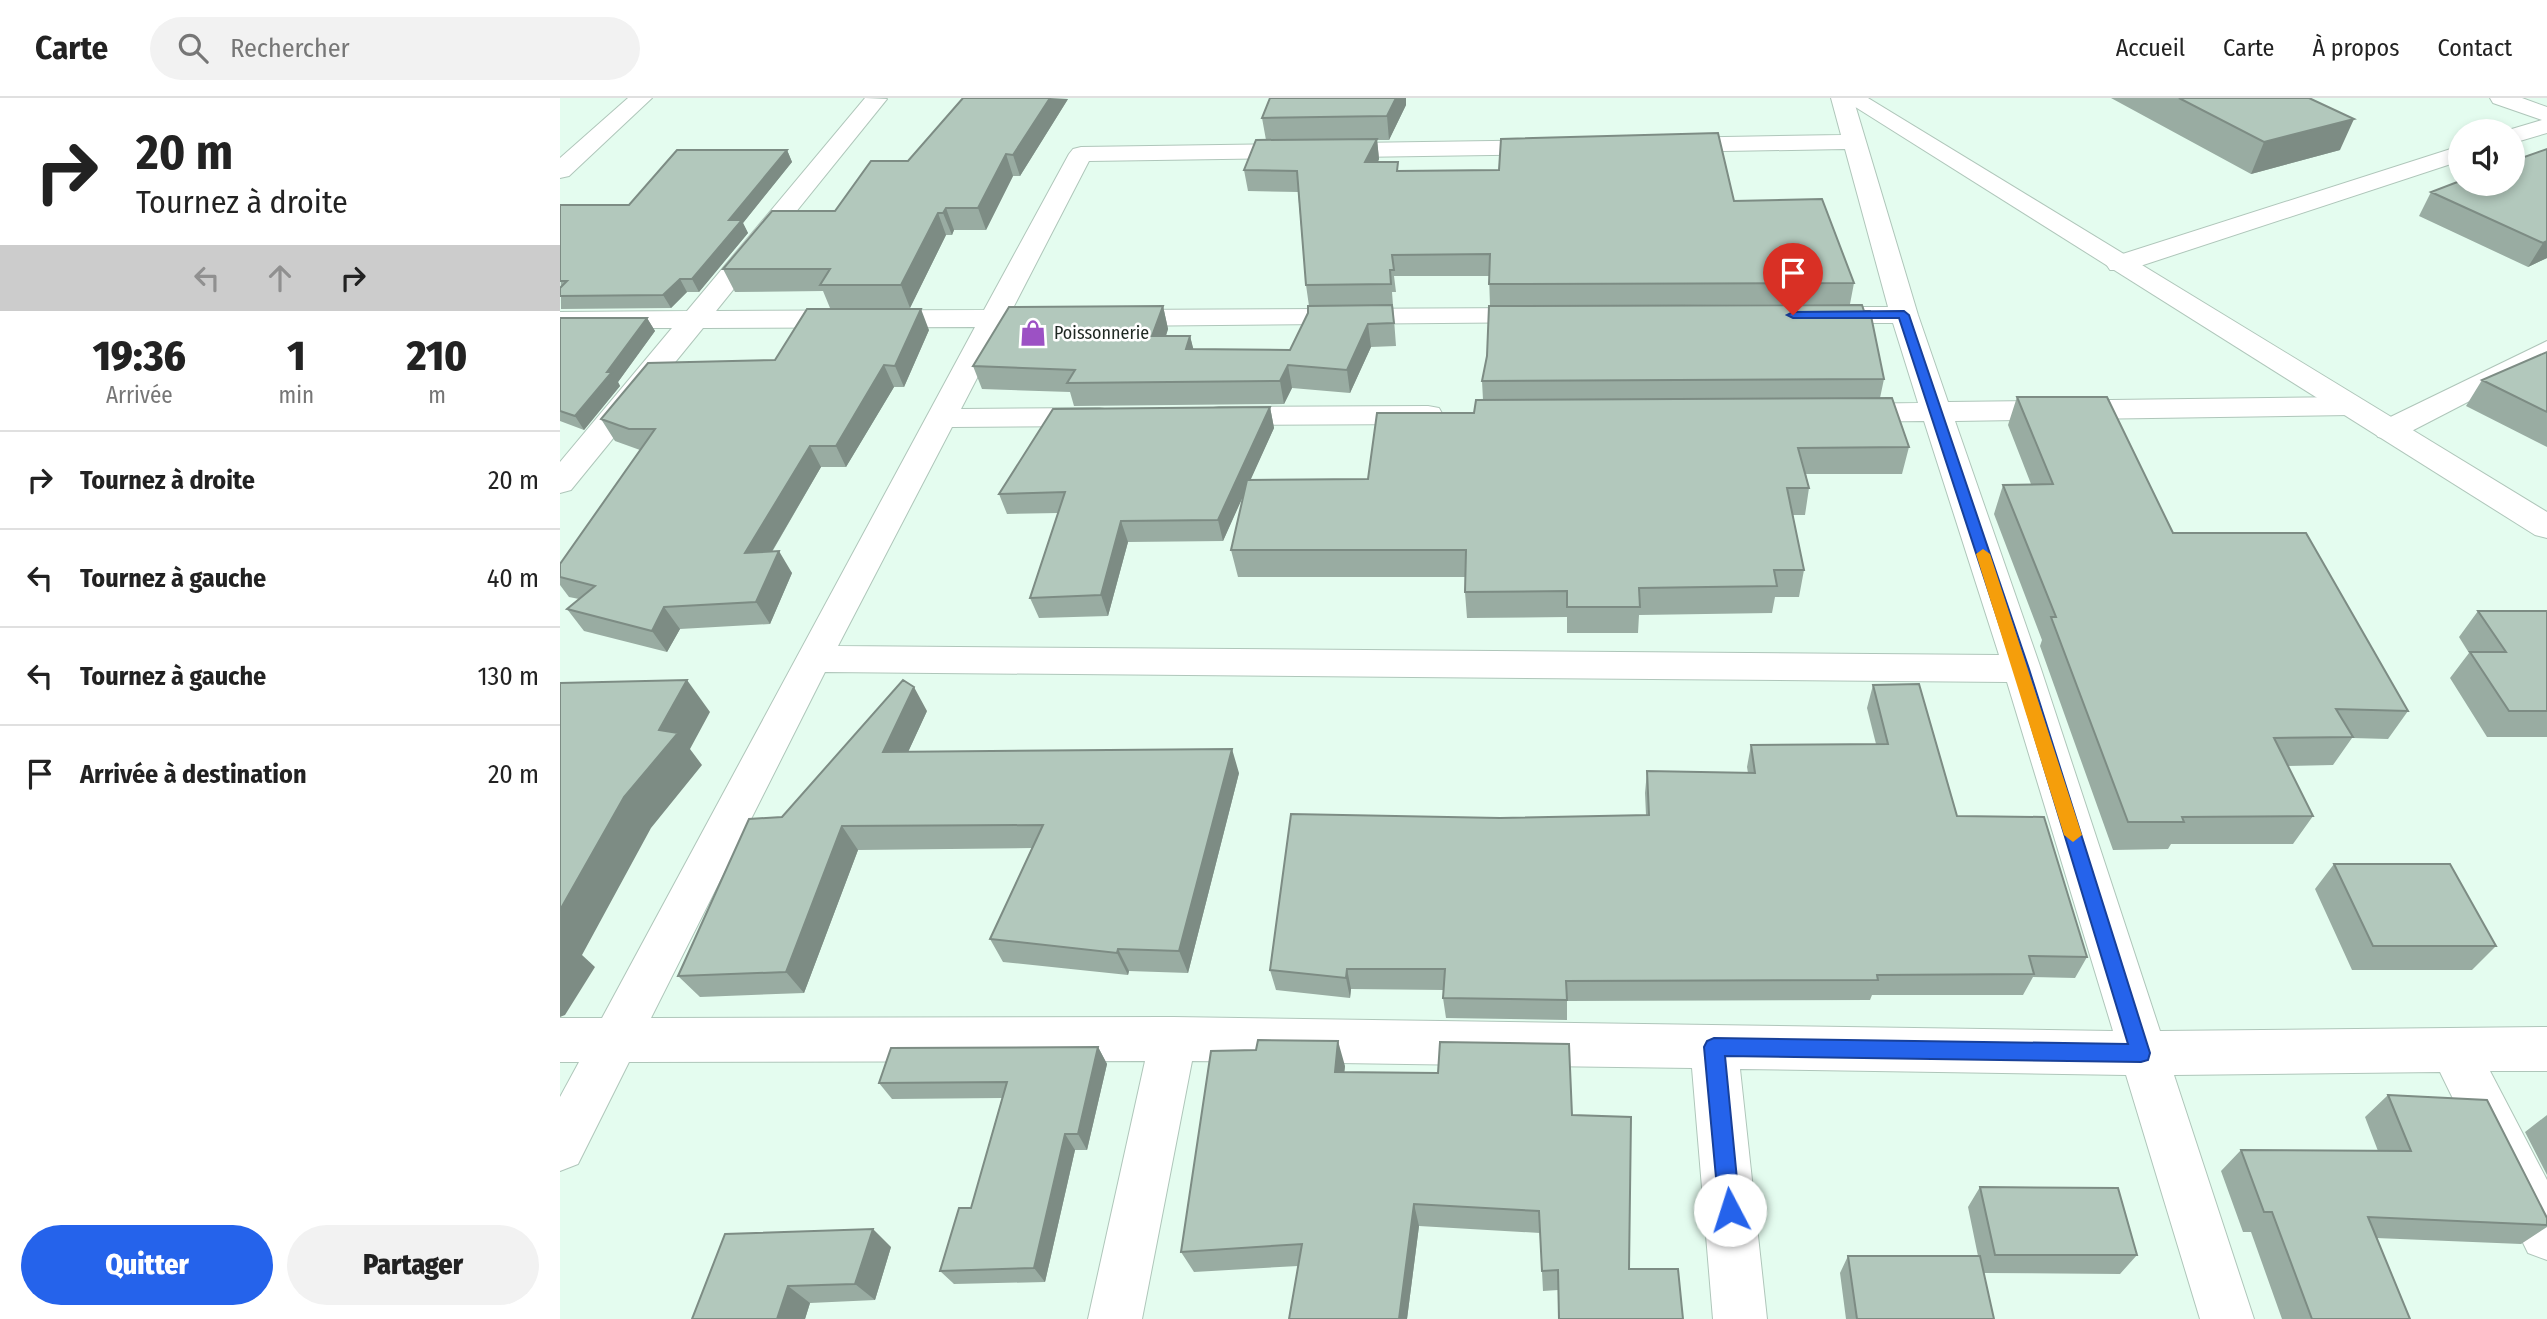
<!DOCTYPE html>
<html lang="fr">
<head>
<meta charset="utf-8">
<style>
	body { margin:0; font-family:"Fira Sans Condensed",sans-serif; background:#f2f2f2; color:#222; height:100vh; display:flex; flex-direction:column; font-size:26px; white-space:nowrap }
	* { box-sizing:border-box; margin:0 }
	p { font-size:23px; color:#767676 }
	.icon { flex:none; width:38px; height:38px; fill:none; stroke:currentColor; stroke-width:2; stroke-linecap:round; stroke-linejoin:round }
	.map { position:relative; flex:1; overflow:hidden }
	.sheet { display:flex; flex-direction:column; background:#fff; width:560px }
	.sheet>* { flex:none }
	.banner { background:#fff; color:#222; overflow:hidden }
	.tools { position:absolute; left:1888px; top:21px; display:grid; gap:14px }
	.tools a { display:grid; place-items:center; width:77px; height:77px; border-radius:50%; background:#fff; box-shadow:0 4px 10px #0003; font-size:35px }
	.pin { position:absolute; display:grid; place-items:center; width:60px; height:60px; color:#fff; margin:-72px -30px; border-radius:50% 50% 50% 0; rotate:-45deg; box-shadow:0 0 7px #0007 }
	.pin .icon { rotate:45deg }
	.me { position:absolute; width:77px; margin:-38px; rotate:355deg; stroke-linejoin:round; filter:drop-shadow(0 0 5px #0008) }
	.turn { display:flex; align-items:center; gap:24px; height:147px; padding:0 21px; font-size:32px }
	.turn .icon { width:91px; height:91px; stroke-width:2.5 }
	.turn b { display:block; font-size:49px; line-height:60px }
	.lanes { display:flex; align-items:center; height:66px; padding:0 21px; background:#0003; justify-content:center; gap:35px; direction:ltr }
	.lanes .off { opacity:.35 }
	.eta { display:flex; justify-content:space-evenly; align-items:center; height:119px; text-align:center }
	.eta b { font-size:42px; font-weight:800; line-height:49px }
	.button { display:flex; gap:14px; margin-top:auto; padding:14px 21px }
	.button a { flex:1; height:80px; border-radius:42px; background:#2563eb; color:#fff; font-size:28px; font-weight:800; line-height:80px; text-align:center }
	.button a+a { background:#f2f2f2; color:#222 }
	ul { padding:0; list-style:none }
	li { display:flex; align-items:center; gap:21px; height:98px; padding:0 21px; border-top:2px solid #e0e0e0 }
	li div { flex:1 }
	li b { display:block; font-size:26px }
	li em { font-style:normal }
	header { display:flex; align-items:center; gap:42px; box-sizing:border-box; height:98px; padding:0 35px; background:#fff; border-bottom:2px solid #e0e0e0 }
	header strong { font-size:33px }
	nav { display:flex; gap:38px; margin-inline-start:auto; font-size:24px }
	.search { width:490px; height:63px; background:#f2f2f2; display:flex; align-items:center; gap:18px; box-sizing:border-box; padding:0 24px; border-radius:38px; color:#767676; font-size:26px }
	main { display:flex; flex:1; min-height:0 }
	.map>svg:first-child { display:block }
</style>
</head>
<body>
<header>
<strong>Carte</strong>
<div class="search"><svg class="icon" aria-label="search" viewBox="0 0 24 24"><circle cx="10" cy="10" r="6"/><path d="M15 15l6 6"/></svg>Rechercher</div>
<nav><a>Accueil</a><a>Carte</a><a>À propos</a><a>Contact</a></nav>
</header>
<main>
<section class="sheet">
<div class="banner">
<div class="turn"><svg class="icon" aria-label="right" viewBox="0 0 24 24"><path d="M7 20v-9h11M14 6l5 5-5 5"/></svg><div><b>20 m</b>Tournez à droite</div></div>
<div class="lanes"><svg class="icon off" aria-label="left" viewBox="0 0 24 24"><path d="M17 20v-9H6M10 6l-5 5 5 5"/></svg><svg class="icon off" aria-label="ahead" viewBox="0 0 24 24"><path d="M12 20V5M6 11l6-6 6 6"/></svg><svg class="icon" aria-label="right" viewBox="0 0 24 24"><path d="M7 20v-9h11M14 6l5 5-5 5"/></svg></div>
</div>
<div class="eta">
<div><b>19:36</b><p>Arrivée</p></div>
<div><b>1</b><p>min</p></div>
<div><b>210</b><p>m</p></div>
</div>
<ul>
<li><svg class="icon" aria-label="right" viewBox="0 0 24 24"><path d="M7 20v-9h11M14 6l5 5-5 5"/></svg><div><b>Tournez à droite</b></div><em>20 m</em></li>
<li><svg class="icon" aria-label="left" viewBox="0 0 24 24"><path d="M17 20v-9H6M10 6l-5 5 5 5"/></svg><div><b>Tournez à gauche</b></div><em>40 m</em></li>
<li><svg class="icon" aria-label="left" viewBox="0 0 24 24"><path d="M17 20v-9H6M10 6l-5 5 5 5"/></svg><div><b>Tournez à gauche</b></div><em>130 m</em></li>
<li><svg class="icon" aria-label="arrive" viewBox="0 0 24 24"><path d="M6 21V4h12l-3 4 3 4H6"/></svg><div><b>Arrivée à destination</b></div><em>20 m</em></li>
</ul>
<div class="button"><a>Quitter</a><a>Partager</a></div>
</section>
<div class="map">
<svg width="1987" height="1221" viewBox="0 0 1987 1221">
	<rect width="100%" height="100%" fill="#e4fcef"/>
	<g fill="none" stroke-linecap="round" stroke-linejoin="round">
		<defs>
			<path id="street" d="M 68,0 L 92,0 L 9,78 L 0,80 L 0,60 Z
				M 305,0 L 327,1 L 156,213 L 424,212 L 509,56 L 513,51 L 521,49 L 993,42 L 1001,44 L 1005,49 L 1001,54 L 993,56 L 529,63 L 452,212 L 466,214 L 470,220 L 466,226 L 444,228 L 401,311 L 539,310 L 550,312 L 554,319 L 550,326 L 539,328 L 392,329 L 278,548 L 1439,557 L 1364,323 L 1285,324 L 1274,321 L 1270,315 L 1274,309 L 1285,306 L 1358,305 L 1333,225 L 1258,225 L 1248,223 L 1244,217 L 1248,211 L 1258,209 L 1328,209 L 1285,51 L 1109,54 L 1101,52 L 1097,47 L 1101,42 L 1109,40 L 1281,37 L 1271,0 L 1293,0 L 1358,217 L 1388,304 L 1790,299 L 1801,302 L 1805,308 L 1801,314 L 1790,317 L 1395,323 L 1481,571 L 1600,933 L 1987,929 L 1987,973 L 1930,973 L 1987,1082 L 1987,1162 L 1968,1155 L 1880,974 L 1614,977 L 1694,1221 L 1640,1221 L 1566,977 L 1180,971 L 1207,1221 L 1153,1221 L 1132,970 L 632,963 L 582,1221 L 528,1221 L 585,963 L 69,964 L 18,1066 L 0,1073 L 0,999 L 19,964 L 0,964 L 0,920 L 42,920 L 415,229 L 143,230 L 11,392 L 0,395 L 0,364 L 112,230 L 0,230 L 0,214 L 127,213 ZM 265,574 L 1447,584 L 1553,933 L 613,919 L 91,920 Z
				M 1930,0 L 1962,0 L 1987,9 L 1987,35 L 1953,45 L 1953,33 L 1945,33 L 1982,22 L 1933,5 Z
				M 1900,48 L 1900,63 L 1568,172 L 1550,172 L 1546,166 L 1550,160 Z
				M 981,210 L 991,212 L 995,218 L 991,224 L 555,228 L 545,226 L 541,220 L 545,214 L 555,212 Z
				M 1987,243 L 1987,263 L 1840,339 L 1829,341 L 1818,339 L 1813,332 L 1818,325 Z
				M 868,308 L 879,310 L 883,317 L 879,324 L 868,326 L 659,327 L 648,325 L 644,318 L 648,311 L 659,309 Z"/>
			<path id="primary" d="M 1281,0 L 1308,0 L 1987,414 L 1987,440 L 1975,437 Z"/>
		</defs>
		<use href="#street" stroke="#afc6ba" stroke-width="2"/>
		<use href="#primary" stroke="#afc6ba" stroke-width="2"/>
		<use href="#street" fill="#fff" fill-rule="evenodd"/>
		<use href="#primary" fill="#fff" fill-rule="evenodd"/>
	</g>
	<path fill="#99aca2" d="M 1551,0 L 1749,0 L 1780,52 L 1691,76 Z
		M 508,1 L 460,78 L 453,78 L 426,132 L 394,132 L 392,137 L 386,137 L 350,210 L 270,210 L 263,193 L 175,194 L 163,171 L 275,113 L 348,63 Z
		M 846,7 L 829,42 L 817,42 L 819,61 L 818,64 L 839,73 L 1174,103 L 1294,185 L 1290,206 L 930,208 L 929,178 L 834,178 L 836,194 L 832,194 L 836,248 L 811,249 L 790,295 L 732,290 L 724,306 L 514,308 L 510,294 L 422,291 L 413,268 L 603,208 L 608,231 L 606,238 L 630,238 L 633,251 L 730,252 L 748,215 L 749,208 L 746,187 L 738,94 L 688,93 L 684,72 L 706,42 L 702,20 Z
		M 1987,51 L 1987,160 L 1968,169 L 1859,118 L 1871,94 Z
		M 227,52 L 232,64 L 183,125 L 188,135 L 139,194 L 127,194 L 111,210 L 1,211 L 0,107 L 69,107 Z
		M 0,220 L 87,220 L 95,233 L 58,284 L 60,288 L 24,332 L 0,323 Z
		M 369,232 L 344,289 L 334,289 L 286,369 L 261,369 L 212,454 L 232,475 L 210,526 L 120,531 L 107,554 L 24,533 L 7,511 L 19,501 L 9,499 L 0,487 L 0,466 L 80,352 L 55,343 L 41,321 L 215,262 Z
		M 1987,254 L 1987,349 L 1906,308 L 1922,282 Z
		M 1324,281 L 1320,300 L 1349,349 L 1342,376 L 1246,376 L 1249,390 L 1245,417 L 1233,417 L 1244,472 L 1239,499 L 1215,499 L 1212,515 L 1079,517 L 1078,535 L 1007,535 L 1007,519 L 907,520 L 905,494 L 905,479 L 678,479 L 671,452 L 684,395 L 663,443 L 568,444 L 548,518 L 479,520 L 470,500 L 498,415 L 447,416 L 439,396 L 710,309 L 714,330 L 690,382 L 808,381 L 914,315 L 923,302 L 922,283 Z
		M 1457,299 L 1613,435 L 1848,613 L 1828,641 L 1792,640 L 1773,667 L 1728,668 L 1753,718 L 1733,746 L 1611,746 L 1608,751 L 1553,752 L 1480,548 L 1482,542 L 1434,416 L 1443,387 L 1471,386 L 1448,327 Z
		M 1918,513 L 1987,513 L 1987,639 L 1927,639 L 1890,580 L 1909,555 L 1899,539 Z
		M 1313,587 L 1397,718 L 1527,859 L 1515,880 L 1473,879 L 1463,897 L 1312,897 L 1310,902 L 1007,903 L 1007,922 L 886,920 L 883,900 L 884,892 L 791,891 L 790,900 L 716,892 L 710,872 L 940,720 L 1086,717 L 1085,695 L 1087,673 L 1188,675 L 1187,669 L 1191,647 L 1316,646 L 1307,610 Z
		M 367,613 L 348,654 L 679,675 L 628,875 L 569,873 L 568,877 L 443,864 L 430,841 L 472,750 L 298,752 L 244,895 L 140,899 L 118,878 L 222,719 Z
		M 1774,766 L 1936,848 L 1912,872 L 1792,872 L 1755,791 Z
		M 1009,946 L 998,1192 L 983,1193 L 980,1135 L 859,1128 L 847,1221 L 729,1221 L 738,1168 L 634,1174 L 621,1154 L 785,968 L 784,974 L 878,975 Z
		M 538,949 L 547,966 L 527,1052 L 515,1052 L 485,1184 L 394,1186 L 380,1173 L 411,1110 L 442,1000 L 332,1001 L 319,985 Z
		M 1828,997 L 1987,1120 L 1987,1129 L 1961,1146 L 1816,1140 L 1850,1221 L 1722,1221 L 1691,1134 L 1683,1134 L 1661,1073 L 1681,1052 L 1818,1053 L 1805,1019 Z
		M 1987,1017 L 1987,1077 L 1965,1034 Z
		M 1420,1089 L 1577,1157 L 1560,1176 L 1424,1175 L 1434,1221 L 1286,1221 L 1280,1175 L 1288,1158 L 1418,1158 L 1408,1109 Z
		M 331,1149 L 315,1202 L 250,1205 L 245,1221 L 132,1221 Z"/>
	<path fill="#7d8c84" d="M 490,0 L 508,1 L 460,78 L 453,57 Z
		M 836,0 L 846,0 L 846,7 L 829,42 L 827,18 Z
		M 1794,21 L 1780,52 L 1691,76 L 1704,44 Z
		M 817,41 L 819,61 L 807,85 L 805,64 Z
		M 227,52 L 232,64 L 183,125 L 188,135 L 139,194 L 132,181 L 169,122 Z
		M 446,56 L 453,78 L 426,132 L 418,110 Z
		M 386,110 L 394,132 L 392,137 L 383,115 Z
		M 378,115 L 386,137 L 350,210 L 341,187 Z
		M 1987,143 L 1987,160 L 1968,169 L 1983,145 Z
		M 120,181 L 127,194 L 111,210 L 103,197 Z
		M 603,208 L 608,231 L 598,261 L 592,238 Z
		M 361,211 L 369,232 L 344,289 L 335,268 Z
		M 87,220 L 95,233 L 58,284 L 60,288 L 24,332 L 15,318 Z
		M 808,226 L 811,249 L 790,295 L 787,272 Z
		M 630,238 L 636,261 L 626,251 Z
		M 324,267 L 334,289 L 286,369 L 276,348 Z
		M 728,267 L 732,290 L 724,306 L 720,283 Z
		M 710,309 L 714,330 L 663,443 L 658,422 Z
		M 250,348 L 261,369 L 198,477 L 185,455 Z
		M 561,423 L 568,444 L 548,518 L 541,497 Z
		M 219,453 L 232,475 L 210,526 L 196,504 Z
		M 104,509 L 120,531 L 107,554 L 92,533 Z
		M 127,582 L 150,614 L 130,651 L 142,667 L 91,730 L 22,857 L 35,869 L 5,917 L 0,919 L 0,812 Z
		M 354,589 L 367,613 L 337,678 L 323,654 Z
		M 672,651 L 679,675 L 628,875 L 619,853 Z
		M 282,728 L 298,752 L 244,895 L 226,874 Z
		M 558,851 L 569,873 L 568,877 L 557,855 Z
		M 787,871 L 791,891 L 790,900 L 786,880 Z
		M 778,943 L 785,968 L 782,998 L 775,974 Z
		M 538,949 L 547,966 L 527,1052 L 518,1036 Z
		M 505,1036 L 515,1052 L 485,1184 L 474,1170 Z
		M 854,1106 L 859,1128 L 847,1221 L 839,1221 Z
		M 313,1131 L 331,1149 L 315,1202 L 295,1186 Z
		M 228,1188 L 250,1205 L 245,1221 L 217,1221 Z"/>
	<path fill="#b2c8bc" stroke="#7d8c84" stroke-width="2" d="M 403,0 L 490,0 L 453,57 L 446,56 L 418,110 L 386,110 L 383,115 L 378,115 L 341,187 L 260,187 L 270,171 L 163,171 L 212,113 L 275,113 L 311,63 L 348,63 Z
		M 710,0 L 836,0 L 827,18 L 702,20 Z
		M 1619,0 L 1749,0 L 1794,21 L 1704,44 Z
		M 1158,35 L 1174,103 L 1262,101 L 1294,185 L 929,186 L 930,156 L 832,157 L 834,172 L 830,172 L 831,186 L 746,187 L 737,73 L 684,72 L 696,42 L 817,41 L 805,64 L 838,64 L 837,73 L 939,72 L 941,41 Z
		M 1987,51 L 1987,143 L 1983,145 L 1871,94 L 1900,83 L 1900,86 L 1953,86 L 1953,63 Z
		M 117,52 L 227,52 L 169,122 L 182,122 L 132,181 L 120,181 L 103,197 L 0,198 L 0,190 L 7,183 L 0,183 L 0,107 L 69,107 Z
		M 832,207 L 834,225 L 808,226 L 787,272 L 728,267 L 720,283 L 507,285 L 515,272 L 413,268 L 449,209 L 603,208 L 592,238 L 630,238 L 626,251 L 730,252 L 748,215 L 748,208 Z
		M 1302,207 L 1304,213 L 1310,213 L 1324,281 L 922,283 L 927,258 L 929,208 Z
		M 247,211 L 361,211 L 335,268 L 324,267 L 276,348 L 250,348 L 185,455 L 219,453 L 196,504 L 104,509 L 92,533 L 7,511 L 35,488 L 0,479 L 0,466 L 95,331 L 69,331 L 41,321 L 88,265 L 215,262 Z
		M 0,220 L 87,220 L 47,274 L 52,274 L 15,318 L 0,313 Z
		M 1987,254 L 1987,314 L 1922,282 Z
		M 1457,299 L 1547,299 L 1613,435 L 1746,435 L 1848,613 L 1776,611 L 1793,639 L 1714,640 L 1753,718 L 1622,719 L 1624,724 L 1568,724 L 1491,519 L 1496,519 L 1443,387 L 1493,386 Z
		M 1332,300 L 1349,349 L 1238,350 L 1249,390 L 1227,390 L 1244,472 L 1214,472 L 1217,488 L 1079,490 L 1080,509 L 1007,509 L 1007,493 L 905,494 L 906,452 L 671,452 L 687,382 L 808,381 L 817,315 L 914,315 L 916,302 Z
		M 710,309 L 658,422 L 561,423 L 541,497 L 470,500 L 505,394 L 439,396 L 493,311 Z
		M 1918,513 L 1987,513 L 1987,613 L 1949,613 L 1910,554 L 1946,554 Z
		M 127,582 L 99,632 L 118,635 L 64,699 L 0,812 L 0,585 Z
		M 343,582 L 354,589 L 323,654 L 672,651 L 619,853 L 558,851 L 557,855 L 430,841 L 483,727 L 282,728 L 226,874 L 118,878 L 189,721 L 222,719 Z
		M 1359,586 L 1397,718 L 1484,719 L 1527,859 L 1469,858 L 1474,876 L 1317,877 L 1318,882 L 1006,883 L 1007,902 L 883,900 L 885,871 L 787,871 L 786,880 L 710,872 L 731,716 L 940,720 L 1089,717 L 1087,673 L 1195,675 L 1191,647 L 1328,646 L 1313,587 Z
		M 1774,766 L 1890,766 L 1936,848 L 1813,848 Z
		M 698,942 L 778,943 L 775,974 L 878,975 L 880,944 L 1009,946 L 1012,1017 L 1071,1019 L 1069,1171 L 1118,1171 L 1123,1221 L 999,1221 L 998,1172 L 982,1173 L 979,1113 L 854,1106 L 839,1221 L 729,1221 L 742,1146 L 621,1154 L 651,953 L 696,952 Z
		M 538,949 L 518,1036 L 505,1036 L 474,1170 L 380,1173 L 399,1110 L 411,1110 L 447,984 L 319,985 L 331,950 Z
		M 1828,997 L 1927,1002 L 1987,1120 L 1987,1127 L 1808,1119 L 1850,1221 L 1752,1221 L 1712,1114 L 1704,1114 L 1681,1052 L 1851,1053 Z
		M 1420,1089 L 1558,1090 L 1577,1157 L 1435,1157 Z
		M 313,1131 L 295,1186 L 228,1188 L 217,1221 L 132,1221 L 165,1136 Z
		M 1288,1158 L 1420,1158 L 1434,1221 L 1297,1221 Z"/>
	<path fill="#2563eb" stroke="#184099" stroke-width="2" d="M 1344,213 L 1349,217 L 1469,571 L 1590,955 L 1588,962 L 1581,964 L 1165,958 L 1180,1112 L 1177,1120 L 1170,1123 L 1162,1120 L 1159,1112 L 1144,949 L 1147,943 L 1154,940 L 1568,946 L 1454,571 L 1339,220 L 1233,220 L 1227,217 L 1233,214 Z"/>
	<path fill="#f59e0b" d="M 1423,451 L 1430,456 L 1522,737 L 1513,744 L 1504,737 L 1416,456 Z"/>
	<defs>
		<symbol id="shop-bare" viewBox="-9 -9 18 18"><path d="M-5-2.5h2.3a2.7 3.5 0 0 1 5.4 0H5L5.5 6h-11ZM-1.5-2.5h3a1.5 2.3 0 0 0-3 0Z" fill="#9c51c4" stroke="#fff" stroke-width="2.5" paint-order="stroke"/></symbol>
	</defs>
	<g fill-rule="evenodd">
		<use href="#shop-bare" x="454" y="216" width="38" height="38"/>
	</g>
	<g text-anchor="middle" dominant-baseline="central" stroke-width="5" stroke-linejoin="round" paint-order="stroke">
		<g font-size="18" fill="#1f2823" stroke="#fff" text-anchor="start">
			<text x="494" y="235">Poissonnerie</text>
		</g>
	</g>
</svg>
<div class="tools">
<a><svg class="icon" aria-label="sound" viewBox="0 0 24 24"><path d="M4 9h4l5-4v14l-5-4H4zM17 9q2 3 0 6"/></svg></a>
</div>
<div class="pin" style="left:1233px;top:217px;background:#d93025"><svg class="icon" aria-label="arrive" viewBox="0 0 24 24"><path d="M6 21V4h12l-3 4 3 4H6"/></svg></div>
<svg class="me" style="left:1170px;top:1112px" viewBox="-20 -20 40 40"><circle r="19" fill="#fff"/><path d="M0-13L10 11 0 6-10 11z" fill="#2563eb"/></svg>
</div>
</main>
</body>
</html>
